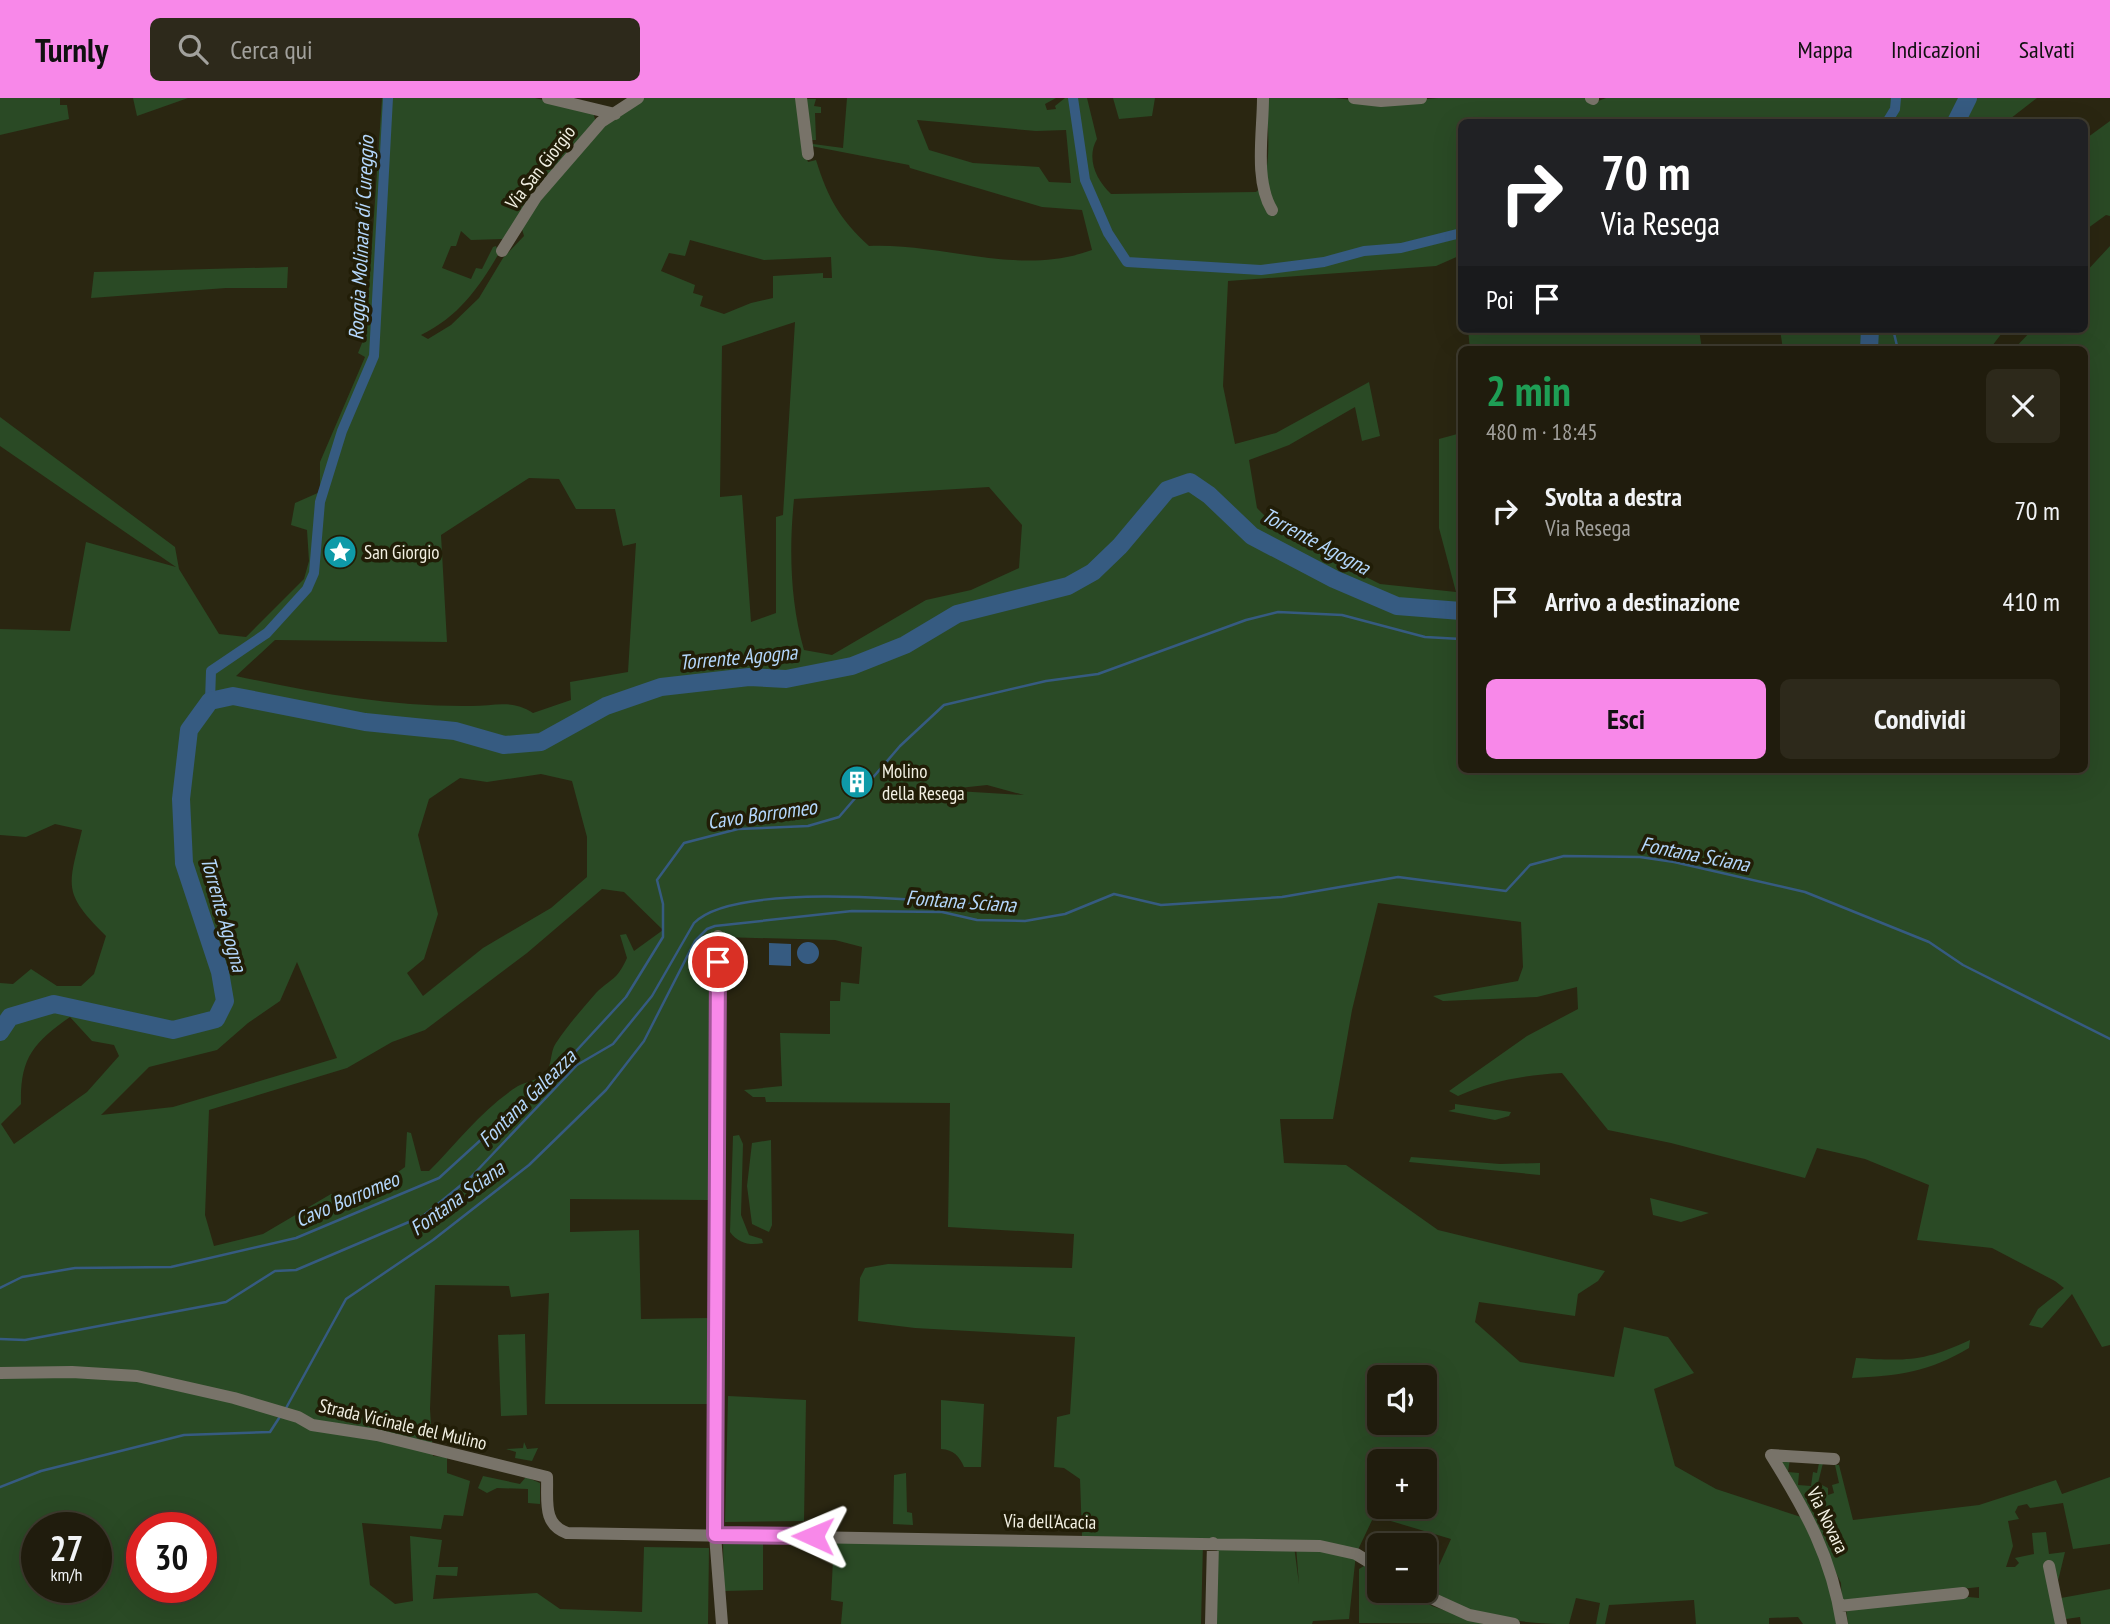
<!DOCTYPE html>
<html lang="it">
<head>
<meta charset="utf-8">
<style>
	body { margin:0; font-family:"PT Sans Narrow",sans-serif; background:#2d291b; color:#f1f3f6; height:100vh; display:flex; flex-direction:column; font-size:26px; white-space:nowrap }
	* { box-sizing:border-box; margin:0 }
	p { font-size:23px; color:#a2a19d }
	.icon { flex:none; width:38px; height:38px; fill:none; stroke:currentColor; stroke-width:2; stroke-linecap:round; stroke-linejoin:round }
	.map { position:relative; flex:1; overflow:hidden }
	.side { position:absolute; left:1458px; top:248px; width:630px; height:427px; display:flex; flex-direction:column; background:#201c0d; border-radius:10px; box-shadow:0 7px 28px #0002,0 0 0 2px #3d3a2e }
	.side>* { flex:none }
	.hud { position:absolute; left:1458px; top:21px; width:630px; height:214px; border-radius:10px; box-shadow:0 7px 28px #0002,0 0 0 2px #3d3a2e; background:#202124; color:#fff; overflow:hidden }
	.tools { position:absolute; left:1367px; top:1267px; display:grid; gap:14px }
	.tools a { display:grid; place-items:center; width:70px; height:70px; border-radius:10px; background:#201c0d; box-shadow:0 7px 28px #0002,0 0 0 2px #3d3a2e; font-size:35px }
	.speed { position:absolute; left:21px; top:1414px; display:flex; gap:14px; font-size:35px; font-weight:700; text-align:center }
	.speed>* { display:grid; place-content:center; width:91px; height:91px; border-radius:50%; background:#201c0d; box-shadow:0 7px 28px #0002,0 0 0 2px #3d3a2e; line-height:1 }
	.speed small { font-size:18px; font-weight:400 }
	.speed .limit { border:10px solid #d22; background:#fff; color:#111 }
	.pin { position:absolute; display:grid; place-items:center; width:60px; height:60px; color:#fff; margin:-30px; border:4px solid #fff; border-radius:50%; box-shadow:0 2px 7px #0007 }
	.me { position:absolute; width:77px; margin:-38px; rotate:271deg; stroke-linejoin:round; filter:drop-shadow(0 0 5px #0008) }
	.turn { display:flex; align-items:center; gap:24px; height:147px; padding:0 28px; font-size:32px }
	.turn .icon { width:91px; height:91px; stroke-width:2.5 }
	.turn b { display:block; font-size:49px; line-height:60px }
	.then { display:flex; align-items:center; height:66px; padding:0 28px; background:#0003; gap:14px; font-size:26px }
	.round { display:grid; place-items:center; flex:none; width:74px; height:74px; border-radius:10px; background:#2d291b }
	.head { display:flex; align-items:center; justify-content:space-between; height:119px; padding:0 28px }
	h1 { font-size:42px; font-weight:800; line-height:52px; color:#1e9e55 }
	.action { display:flex; gap:14px; margin-top:auto; padding:14px 28px }
	.action a { flex:1; height:80px; border-radius:10px; background:#f888e9; color:#111; font-size:28px; font-weight:800; line-height:80px; text-align:center }
	.action a+a { background:#2d291b; color:#f1f3f6 }
	ul { padding:0; list-style:none }
	li { display:flex; align-items:center; gap:21px; height:91px; padding:0 28px }
	li div { flex:1 }
	li b { display:block; font-size:26px }
	li em { font-style:normal }
	header { display:flex; align-items:center; gap:42px; box-sizing:border-box; height:98px; padding:0 35px; background:#f888e9; color:#111 }
	header strong { font-size:33px }
	nav { display:flex; gap:38px; margin-inline-start:auto; font-size:24px }
	.search { width:490px; height:63px; background:#2d291b; display:flex; align-items:center; gap:18px; box-sizing:border-box; padding:0 24px; border-radius:10px; color:#a2a19d; font-size:26px }
	.map>svg:first-child { display:block }
</style>
</head>
<body>
<header>
<strong>Turnly</strong>
<div class="search"><svg class="icon" aria-label="search" viewBox="0 0 24 24"><circle cx="10" cy="10" r="6"/><path d="M15 15l6 6"/></svg>Cerca qui</div>
<nav><a>Mappa</a><a>Indicazioni</a><a>Salvati</a></nav>
</header>
<div class="map">
<svg width="2110" height="1526" viewBox="0 0 2110 1526">
	<rect width="100%" height="100%" fill="#2a2611"/>
	<path fill="#2a4a25" fill-rule="evenodd" d="M 0,0 L 60,0 L 60,7 L 67,7 L 69,21 L 0,37 Z
		M 133,0 L 188,0 L 137,18 Z
		M 382,0 L 535,0 L 593,14 L 596,25 L 503,141 L 471,142 L 461,133 L 456,148 L 451,148 L 442,170 L 471,181 L 476,170 L 482,171 L 493,149 L 496,148 L 499,155 C 479,190 458,219 421,237 L 428,241 L 451,227 L 479,200 L 503,160 L 524,138 L 522,131 L 539,100 L 603,28 L 643,0 L 798,0 L 801,44 L 808,64 L 816,62 C 828,101 840,121 869,148 C 944,145 1019,179 1092,152 L 1082,112 L 1042,109 L 910,70 L 909,67 L 811,48 L 813,46 L 843,50 L 847,0 L 1056,0 L 1045,6 L 1047,12 L 1056,11 L 1055,8 L 1065,0 L 1087,0 L 1097,41 C 1086,60 1096,82 1111,96 L 1256,94 C 1274,82 1267,22 1267,0 L 1335,0 L 1380,5 L 1438,0 L 1588,0 L 1593,5 L 1606,0 L 2037,0 L 2006,24 L 1461,24 L 1461,157 L 1436,168 L 1228,183 L 1223,288 L 1235,346 L 1276,335 L 1369,284 L 1380,338 L 1362,343 L 1355,309 L 1289,347 L 1249,362 L 1257,410 L 1285,438 L 1380,486 L 1456,494 L 1439,430 L 1439,341 L 1461,335 L 1461,672 L 2084,672 L 2084,252 L 2013,252 L 2033,231 L 2084,231 L 2084,176 L 2110,148 L 2110,1247 L 2102,1249 L 2072,1196 L 2042,1230 L 2029,1227 L 2038,1211 L 2064,1190 L 2055,1183 L 1992,1150 L 1917,1142 L 1929,1087 L 1865,1061 L 1817,1050 L 1805,1080 L 1671,1045 L 1608,1032 L 1562,975 C 1525,977 1491,983 1458,998 L 1449,993 L 1527,938 L 1578,911 L 1577,889 L 1537,899 L 1443,903 L 1433,898 L 1518,883 L 1523,869 L 1521,824 L 1378,805 L 1352,912 L 1333,1021 L 1280,1021 L 1284,1065 L 1346,1067 L 1438,1132 L 1605,1173 L 1598,1183 L 1578,1196 L 1575,1218 L 1479,1204 L 1475,1224 L 1520,1264 L 1614,1279 L 1624,1229 L 1668,1239 L 1694,1275 L 1654,1291 L 1675,1368 L 1716,1391 L 1804,1420 L 1833,1484 L 1838,1526 L 1803,1526 L 1798,1519 L 1769,1520 L 1769,1526 L 1696,1526 L 1694,1502 L 1609,1507 L 1605,1526 L 1596,1526 L 1600,1505 L 1576,1500 L 1569,1526 C 1511,1526 1477,1517 1424,1493 L 1425,1475 L 1428,1468 L 1437,1472 L 1451,1441 L 1374,1418 L 1356,1456 L 1349,1521 L 1313,1523 L 1312,1526 L 1216,1526 L 1217,1445 L 1294,1448 L 1299,1486 L 1296,1448 L 1082,1438 L 1080,1381 L 1064,1370 L 1054,1369 L 1057,1319 L 1070,1316 L 1075,1239 L 915,1230 L 858,1223 L 860,1180 L 865,1170 L 888,1166 L 1072,1170 L 1074,1136 L 948,1129 L 950,1005 L 766,1004 L 765,999 L 753,999 L 744,992 L 782,988 L 780,935 L 830,936 L 830,903 L 840,903 L 841,884 L 859,886 L 862,849 L 835,842 L 721,839 L 709,1102 L 570,1101 L 570,1134 L 639,1132 L 641,1221 L 709,1220 L 709,1306 L 545,1306 L 549,1195 L 511,1199 L 509,1188 L 435,1187 L 430,1311 L 433,1358 L 447,1359 L 447,1375 L 470,1383 L 463,1418 L 444,1417 L 441,1431 L 362,1425 L 370,1487 L 395,1506 L 413,1503 L 410,1438 L 442,1442 L 438,1469 L 458,1469 L 457,1478 L 436,1477 L 433,1501 L 537,1495 L 560,1511 L 642,1514 L 644,1449 L 709,1450 L 708,1526 L 0,1526 L 0,885 L 13,886 L 31,871 L 57,888 L 81,888 L 94,876 L 106,838 C 62,794 68,790 82,732 L 55,726 L 26,739 L 0,737 L 0,531 L 70,533 L 86,444 L 176,469 L 0,348 L 0,319 L 175,449 L 179,471 L 219,536 L 246,539 L 304,481 L 309,463 L 307,432 L 291,427 L 295,405 L 320,394 L 320,364 L 365,259 L 358,255 L 366,235 ZM 917,22 L 1036,33 L 1066,32 L 1071,85 L 1049,84 L 1039,69 L 973,65 L 929,52 ZM 690,142 L 764,162 L 831,159 L 832,180 L 823,180 L 823,175 L 773,178 L 773,200 L 751,205 L 724,216 L 700,208 L 703,198 L 693,195 L 695,187 L 661,173 L 669,155 L 685,158 ZM 795,224 L 783,417 L 776,419 L 776,515 L 751,524 L 742,397 L 720,399 L 722,248 ZM 529,380 L 559,381 L 576,411 L 615,411 L 623,448 L 636,445 L 628,574 L 570,584 L 571,602 L 533,615 C 512,601 495,608 471,608 C 391,609 314,595 236,578 L 275,542 L 447,544 L 441,437 ZM 989,389 L 1022,427 L 1019,470 L 971,492 L 926,502 L 832,557 L 804,552 C 790,504 789,450 794,401 ZM 541,676 L 572,683 L 587,739 L 587,779 L 551,810 L 483,850 L 423,898 L 407,875 L 424,861 L 438,816 L 418,737 L 429,701 L 460,680 L 487,684 ZM 987,687 L 1024,697 L 940,692 L 941,692 ZM 602,791 L 624,794 L 663,832 L 634,853 L 626,836 L 620,837 L 627,860 C 616,884 612,879 596,895 C 582,911 568,927 556,945 C 549,955 553,972 542,978 C 535,983 525,984 518,988 C 482,1011 458,1044 429,1073 L 421,1073 L 411,1035 L 407,1034 L 405,1069 L 373,1092 L 352,1097 L 331,1096 L 263,1136 L 214,1148 L 205,1117 L 209,1012 L 347,970 L 392,944 L 425,932 L 527,855 ZM 297,864 L 337,960 L 173,1009 L 101,1017 L 149,969 L 217,952 L 248,925 L 280,903 ZM 70,919 L 92,943 L 114,947 L 119,958 L 87,994 L 14,1046 L 1,1026 L 21,1006 C 20,960 33,945 70,919 ZM 1379,1279 L 1424,1279 L 1424,1325 L 1379,1325 ZM 1379,1363 L 1424,1363 L 1424,1409 L 1379,1409 ZM 37,1430 L 96,1430 L 96,1489 L 37,1489 ZM 142,1430 L 201,1430 L 201,1489 L 142,1489 Z
		M 1113,0 L 1155,0 L 1152,18 L 1119,21 Z
		M 805,1 L 816,1 L 814,8 L 821,9 L 821,15 L 815,15 L 816,42 L 811,42 Z
		M 2110,23 L 2110,118 L 2106,117 L 2084,133 L 2084,42 Z
		M 288,169 L 287,190 L 226,190 L 91,200 L 94,174 Z
		M 1468,231 L 1699,231 L 1702,252 L 1470,252 Z
		M 1780,231 L 2005,231 L 1989,252 L 1783,252 Z
		M 1455,1006 L 1511,1014 L 1509,1018 L 1495,1022 L 1448,1013 L 1455,1011 Z
		M 739,1037 L 743,1046 L 741,1117 L 749,1137 L 762,1141 L 763,1145 C 750,1148 738,1145 730,1134 L 733,1038 Z
		M 771,1042 L 772,1127 L 769,1134 L 752,1126 L 747,1088 L 752,1045 Z
		M 1411,1059 L 1500,1066 L 1540,1065 L 1540,1077 L 1409,1064 Z
		M 1650,1100 L 1709,1115 L 1681,1124 L 1653,1117 Z
		M 525,1236 L 527,1317 L 501,1318 L 498,1237 Z
		M 1970,1242 L 1969,1250 C 1929,1274 1898,1278 1852,1280 L 1856,1260 C 1906,1263 1923,1264 1970,1242 Z
		M 728,1298 L 806,1302 L 804,1423 L 725,1424 Z
		M 941,1302 L 984,1306 L 981,1369 L 964,1369 C 959,1358 954,1352 941,1351 Z
		M 524,1344 L 527,1351 L 538,1350 L 532,1363 L 515,1360 L 516,1354 L 506,1351 L 523,1350 Z
		M 1780,1361 L 1790,1361 L 1788,1374 L 1799,1375 L 1798,1387 L 1811,1388 L 1813,1374 L 1817,1375 L 1819,1365 L 1823,1365 L 1818,1385 L 1828,1390 L 1828,1397 L 1834,1395 L 1832,1387 L 1839,1385 L 1835,1367 L 1839,1367 L 1853,1422 L 1979,1407 L 2056,1382 L 2062,1396 L 2110,1379 L 2110,1446 L 2073,1451 L 2063,1405 L 2030,1410 L 2027,1406 L 2018,1408 L 2015,1414 L 2019,1421 L 2008,1423 L 2013,1448 L 2006,1469 L 2015,1469 L 2019,1465 L 2015,1460 L 2034,1456 L 2032,1435 L 2046,1434 L 2049,1456 L 2065,1454 L 2058,1483 L 2056,1526 L 1848,1526 L 1846,1510 L 1958,1498 L 1979,1500 L 1979,1489 L 1842,1504 L 1841,1485 Z
		M 906,1375 L 907,1414 L 912,1415 L 913,1427 L 893,1426 L 894,1377 Z
		M 483,1378 L 520,1386 L 526,1379 L 540,1385 L 540,1406 L 528,1405 L 528,1391 L 497,1390 L 487,1395 L 478,1390 Z
		M 834,1441 L 1203,1445 L 1201,1526 L 841,1526 L 843,1504 L 831,1502 Z
		M 763,1442 L 763,1492 L 724,1493 L 723,1443 Z
		M 1364,1468 L 1379,1477 L 1379,1493 L 1406,1493 L 1432,1508 L 1484,1526 L 1359,1525 L 1359,1471 Z
		M 2110,1491 L 2110,1526 L 2081,1526 L 2080,1519 L 2066,1521 L 2061,1500 Z"/>
	<path fill="#365b81" d="M797 855a11 11 0 1 1 22 0a11 11 0 1 1-22 0Z
		M 769,845 L 791,846 L 791,868 L 769,867 Z"/>
	<g fill="none" stroke-linecap="round" stroke-linejoin="round">
		<path stroke="#365b81" stroke-width="2.5" d="M 1893,231 L 1898,252
			M 0,1190 L 22,1179 L 75,1170 L 171,1169 L 296,1140 L 439,1080 L 565,965 L 626,899 L 663,839 L 663,806 L 657,782 L 684,745 L 738,731 L 808,728 L 839,719 L 900,648 L 944,607 L 1046,583 L 1098,576 L 1246,522 L 1278,514 L 1342,517 L 1425,539 L 1461,541
			M 0,1241 L 25,1242 L 226,1204 L 275,1173 L 296,1172 L 423,1118 L 471,1079 L 577,967 L 613,946 L 652,898 L 694,825 C 737,781 942,804 1005,809
			M 285,1312 L 346,1201 L 433,1142 L 529,1067 L 606,992 L 644,943 L 695,843 L 707,831 L 715,828 L 852,813 L 942,814 L 977,822 L 1025,823 L 1065,816 L 1114,796 L 1161,807 L 1223,803 L 1282,799 L 1398,779 L 1506,793 L 1530,767 L 1564,758 L 1640,759 L 1674,764 L 1805,794 L 1929,844 L 1963,867 L 2110,941
			M 0,1389 L 41,1373 L 184,1337 L 270,1334 L 281,1317"/>
		<path stroke="#365b81" stroke-width="10" d="M 1073,0 L 1085,82 L 1108,135 L 1127,164 L 1261,172 L 1324,164 L 1364,153 L 1401,150 L 1461,135
			M 1887,24 L 1895,11 L 1896,0
			M 210,603 L 211,573 L 267,535 L 307,491 L 314,475 L 320,404 L 342,333 L 374,258 L 388,0"/>
		<path stroke="#365b81" stroke-width="18" d="M 1956,24 L 1968,0
			M 1869,252 L 1870,231
			M 0,934 L 10,919 L 54,906 L 173,932 L 216,921 L 225,903 L 220,874 L 184,765 L 181,701 L 189,632 L 210,603 L 233,598 L 365,624 L 455,633 L 504,647 L 541,644 L 606,608 L 661,589 L 749,579 L 786,581 L 852,568 L 905,547 L 957,516 L 1068,488 L 1093,474 L 1120,448 L 1167,392 L 1190,384 L 1209,397 L 1252,438 L 1334,481 L 1397,508 L 1461,513"/>
		<path stroke="#787369" stroke-width="12" d="M 548,0 L 615,16
			M 801,0 L 808,56
			M 1263,0 C 1263,34 1254,82 1272,112
			M 1354,0 L 1381,3 L 1421,0
			M 1591,0 L 1593,1
			M 502,153 L 536,99 L 601,24 L 638,0
			M 718,838 L 715,1437 L 722,1526
			M 0,1275 L 72,1274 L 137,1278 L 234,1300 L 298,1319 L 312,1327 L 377,1337 L 547,1379 C 548,1402 542,1426 567,1435 L 1320,1448 L 1356,1456 L 1379,1470
			M 1834,1361 L 1771,1357 C 1806,1413 1832,1460 1842,1526
			M 2049,1468 L 2061,1526
			M 1416,1493 L 1469,1517 L 1514,1526
			M 1839,1508 L 1963,1495
			M 1211,1526 L 1213,1445"/>
	</g>
	<g fill="none" stroke-linecap="round" stroke-linejoin="round">
		<defs>
			<path id="route" d="M 718,864 L 715,1437 L 813,1438"/>
		</defs>
		<use href="#route" stroke="#a15897" stroke-width="18"/>
		<use href="#route" stroke="#f888e9" stroke-width="12"/>
	</g>
	<defs>
		<symbol id="sight-disc" viewBox="-11 -11 22 22"><circle r="9.5" fill="#0f9aa8" stroke="#211d07"/><path d="M0-6L1.8-2.2L6-1.7L2.9 1.2L3.7 5.4L0 3.3L-3.7 5.4L-2.9 1.2L-6-1.7L-1.8-2.2Z" fill="#fff"/></symbol>
		<symbol id="building-disc" viewBox="-11 -11 22 22"><circle r="9.5" fill="#0f9aa8" stroke="#211d07"/><path d="M-4-6H4V6H1V3H-1V6H-4ZM-2.5-4.3h1.7v1.8h-1.7ZM.8-4.3h1.7v1.8H.8ZM-2.5-1h1.7V.8h-1.7ZM.8-1h1.7V.8H.8Z" fill="#fff"/></symbol>
	</defs>
	<g fill-rule="evenodd">
		<use href="#sight-disc" x="321" y="435" width="38" height="38"/>
		<use href="#building-disc" x="838" y="665" width="38" height="38"/>
	</g>
	<g text-anchor="middle" dominant-baseline="central" stroke-width="7" stroke-linejoin="round" paint-order="stroke">
		<g font-size="19" fill="#f2f0e3" stroke="#211d07">
			<text transform="translate(540 69) rotate(-52)">Via San Giorgio</text>
			<text transform="translate(403 1326) rotate(13)">Strada Vicinale del Mulino</text>
			<text transform="translate(1828 1422) rotate(64)">Via Novara</text>
			<text transform="translate(1050 1423) rotate(1)">Via dell'Acacia</text>
		</g>
		<g font-size="19" fill="#f2f0e3" stroke="#211d07" text-anchor="start">
			<text x="364" y="454">San Giorgio</text>
			<text x="882" y="673">Molino<tspan x="882" dy="22">della Resega</tspan></text>
		</g>
		<g font-size="21" font-style="italic" fill="#b4d7fc" stroke="#211d07">
			<text transform="translate(361 140) rotate(-87)">Roggia Molinara di Cureggio</text>
			<text transform="translate(1316 443) rotate(28)">Torrente Agogna</text>
			<text transform="translate(738 559) rotate(-5)">Torrente Agogna</text>
			<text transform="translate(762 716) rotate(-8)">Cavo Borromeo</text>
			<text transform="translate(1695 756) rotate(11)">Fontana Sciana</text>
			<text transform="translate(961 803) rotate(4)">Fontana Sciana</text>
			<text transform="translate(224 816) rotate(74)">Torrente Agogna</text>
			<text transform="translate(527 1000) rotate(-45)">Fontana Galeazza</text>
			<text transform="translate(457 1100) rotate(-36)">Fontana Sciana</text>
			<text transform="translate(347 1101) rotate(-23)">Cavo Borromeo</text>
		</g>
	</g>
</svg>
<div class="tools">
<a><svg class="icon" aria-label="sound" viewBox="0 0 24 24"><path d="M4 9h4l5-4v14l-5-4H4zM17 9q2 3 0 6"/></svg></a>
<a>+</a>
<a>−</a>
</div>
<div class="speed"><div>27<small>km/h</small></div><div class="limit">30</div></div>
<div class="pin" style="left:718px;top:864px;background:#d93025"><svg class="icon" aria-label="arrive" viewBox="0 0 24 24"><path d="M6 21V4h12l-3 4 3 4H6"/></svg></div>
<svg class="me" style="left:813px;top:1438px" viewBox="-20 -20 40 40"><path d="M0-17L14 15 0 8-14 15z" fill="#f888e9" stroke="#fff" stroke-width="4"/></svg>
<div class="hud">
<div class="turn"><svg class="icon" aria-label="right" viewBox="0 0 24 24"><path d="M7 20v-9h11M14 6l5 5-5 5"/></svg><div><b>70 m</b>Via Resega</div></div>
<div class="then">Poi<svg class="icon" aria-label="arrive" viewBox="0 0 24 24"><path d="M6 21V4h12l-3 4 3 4H6"/></svg></div>
</div>
<section class="side">
<div class="head"><div><h1>2 min</h1><p>480 m · 18:45</p></div><a class="round"><svg class="icon" aria-label="close" viewBox="0 0 24 24"><path d="M6 6l12 12M18 6L6 18"/></svg></a></div>
<ul>
<li><svg class="icon" aria-label="right" viewBox="0 0 24 24"><path d="M7 20v-9h11M14 6l5 5-5 5"/></svg><div><b>Svolta a destra</b><p>Via Resega</p></div><em>70 m</em></li>
<li><svg class="icon" aria-label="arrive" viewBox="0 0 24 24"><path d="M6 21V4h12l-3 4 3 4H6"/></svg><div><b>Arrivo a destinazione</b></div><em>410 m</em></li>
</ul>
<div class="action"><a>Esci</a><a>Condividi</a></div>
</section>
</div>
</body>
</html>
